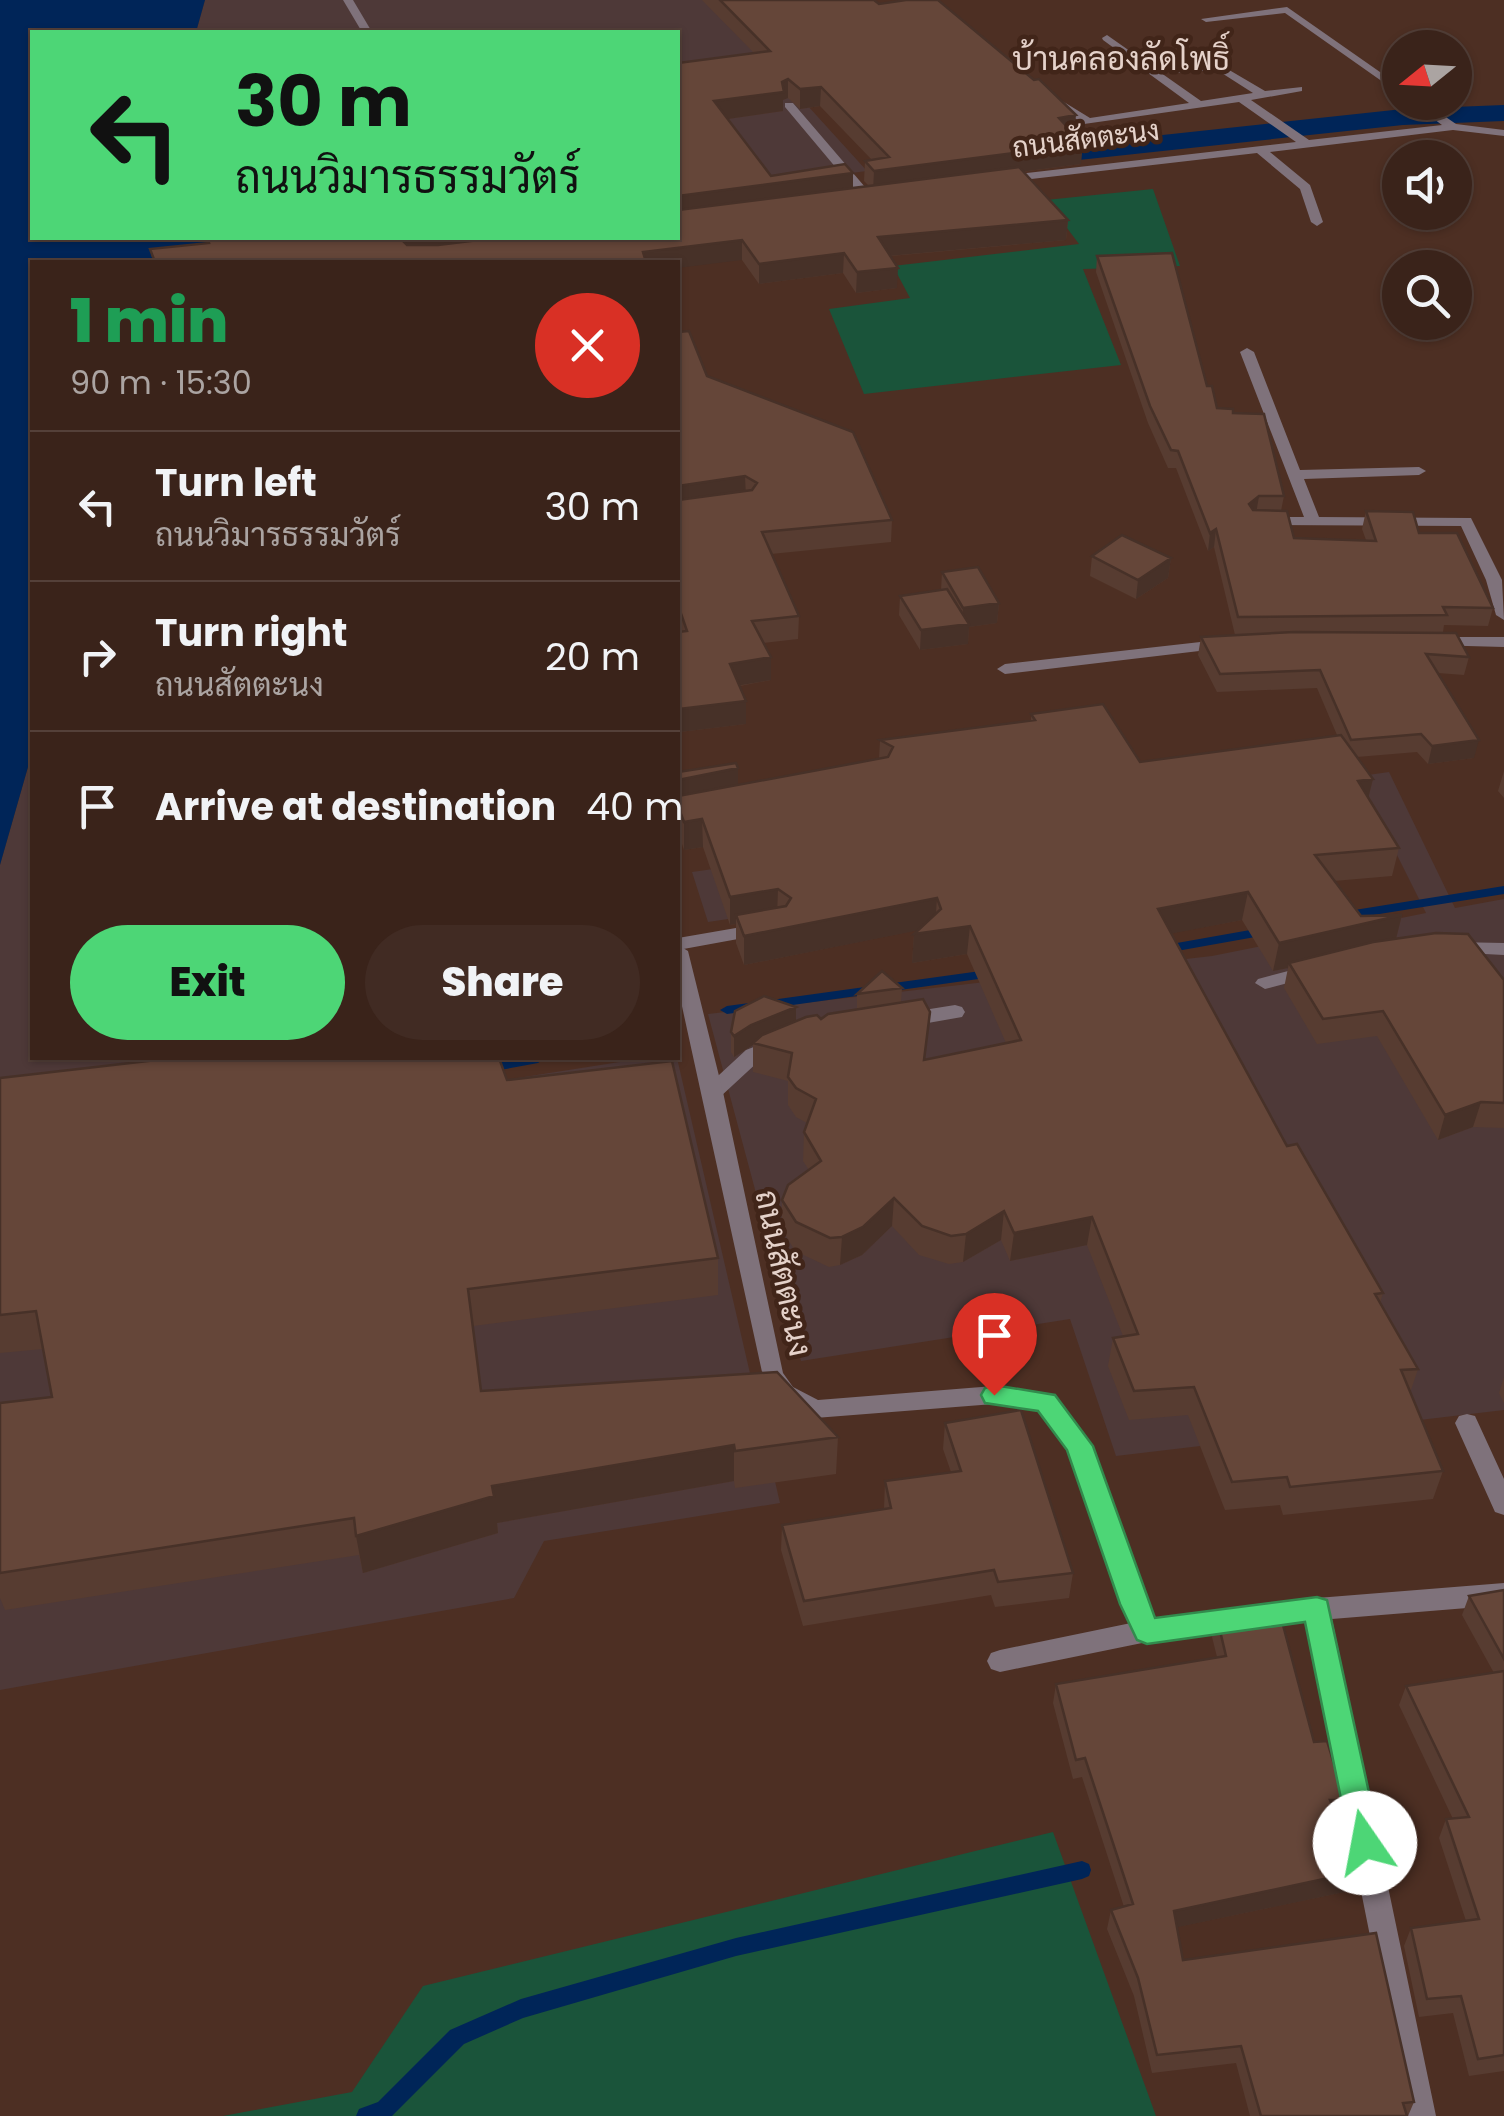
<!DOCTYPE html>
<html lang="en">
<head>
<meta charset="utf-8">
<style>
	body { margin:0; font-family:Poppins,Sarabun,sans-serif; background:#412b23; color:#f1f3f6; height:100vh; display:flex; flex-direction:column; font-size:38px; white-space:nowrap }
	* { box-sizing:border-box; margin:0 }
	p { font-size:32px; color:#aba4a2 }
	.icon { flex:none; width:55px; height:55px; fill:none; stroke:currentColor; stroke-width:2; stroke-linecap:round; stroke-linejoin:round }
	.map { position:relative; flex:1; overflow:hidden }
	.sheet { position:absolute; left:30px; top:260px; width:650px; height:800px; display:flex; flex-direction:column; background:#3a231a; border-radius:0px; box-shadow:0 2px 8px #0004,0 0 0 2px #544039 }
	.sheet>* { flex:none }
	.guide { position:absolute; left:30px; top:30px; width:650px; height:210px; border-radius:0px; box-shadow:0 2px 8px #0004,0 0 0 2px #544039; background:#4dd676; color:#111; overflow:hidden }
	.needle { width:65px; rotate:252deg }
	.fabs { position:absolute; left:1382px; top:30px; display:grid; gap:20px }
	.fabs a { display:grid; place-items:center; width:90px; height:90px; border-radius:50%; background:#3a231a; box-shadow:0 2px 8px #0004,0 0 0 2px #544039; font-size:50px }
	.pin { position:absolute; display:grid; place-items:center; width:85px; height:85px; color:#fff; margin:-102px -42px; border-radius:50% 50% 50% 0; rotate:-45deg; box-shadow:0 0 10px #0007 }
	.pin .icon { rotate:45deg }
	.me { position:absolute; width:110px; margin:-55px; rotate:348deg; stroke-linejoin:round; filter:drop-shadow(0 0 8px #0008) }
	.turn { display:flex; align-items:center; gap:35px; height:210px; padding:0 40px; font-size:45px }
	.turn .icon { width:130px; height:130px; stroke-width:2.5 }
	.turn b { display:block; font-size:70px; line-height:85px }
	.round { display:grid; place-items:center; flex:none; width:105px; height:105px; border-radius:52px; background:#412b23 }
	.headline { display:flex; align-items:center; justify-content:space-between; height:170px; padding:0 40px }
	h1 { font-size:60px; font-weight:800; line-height:75px; color:#1e9e55 }
	.button { display:flex; gap:20px; margin-top:auto; padding:20px 40px }
	.button a { flex:1; height:115px; border-radius:60px; background:#4dd676; color:#111; font-size:40px; font-weight:800; line-height:115px; text-align:center }
	.button a+a { background:#412b23; color:#f1f3f6 }
	ul { padding:0; list-style:none }
	li { display:flex; align-items:center; gap:30px; height:150px; padding:0 40px; border-top:2px solid #544039 }
	li div { flex:1 }
	li b { display:block; font-size:38px }
	li em { font-style:normal }
	.map>svg:first-child { display:block }
</style>
</head>
<body>
<div class="map">
<svg width="1504" height="2116" viewBox="0 0 1504 2116">
	<rect width="100%" height="100%" fill="#4d2f23"/>
	<path fill="#4e3938" d="M 205,0 L 861,0 L 778,73 L 867,171 L 678,195 L 678,32 L 196,32 Z
		M 32,753 L 32,1058 L 437,1058 L 0,1105 L 0,865 Z
		M 1389,772 L 1455,908 L 1504,899 L 1504,1410 L 1116,1456 L 1070,1319 L 801,1361 L 708,1014 L 1212,956 L 1426,913 L 1381,823 L 708,922 L 692,872 Z
		M 645,1058 L 677,1058 L 780,1503 L 544,1541 L 514,1598 L 0,1690 L 0,1143 L 262,1118 Z"/>
	<path fill="#1a543a" d="M 1153,189 L 1180,266 L 1083,269 L 1121,365 L 864,394 L 829,309 L 910,298 L 893,266 L 1079,244 L 1046,200 Z
		M 1053,1832 L 1156,2116 L 223,2116 L 352,2092 L 423,1986 Z"/>
	<path fill="#002558" d="M 0,0 L 205,0 L 196,32 L 32,32 L 32,238 L 217,238 L 216,255 L 191,262 L 32,262 L 32,753 L 0,865 Z"/>
	<g fill="none" stroke-linecap="round" stroke-linejoin="round">
		<path fill="#002558" fill-rule="evenodd" d="M 1504,886 L 1504,894 L 1342,920 L 1336,916 L 1342,912 Z
			M 1267,927 L 1272,928 L 1273,931 L 1272,934 L 1160,954 L 1153,950 L 1160,946 Z
			M 995,969 L 1002,973 L 1000,976 L 727,1014 L 720,1010 L 727,1006 Z
			M 515,1058 L 545,1058 L 538,1063 L 484,1073 L 477,1068 L 484,1063 Z
			M 1082,1861 L 1089,1864 L 1091,1870 L 1089,1876 L 1082,1879 L 736,1956 L 523,2018 L 464,2044 L 392,2116 L 356,2116 L 359,2109 L 378,2102 L 450,2030 L 521,1999 L 736,1938 Z"/>
		<path fill="#002558" fill-rule="evenodd" d="M 1504,105 L 1504,121 L 1403,125 L 1023,166 L 1010,158 L 1023,150 L 1403,109 Z
			M 506,238 L 492,246 L 405,253 L 395,251 L 391,245 L 401,238 Z"/>
		<path fill="#7f727b" fill-rule="evenodd" d="M 343,0 L 353,0 L 372,32 L 362,32 Z
			M 759,924 L 766,926 L 768,930 L 766,934 L 678,950 L 678,938 Z
			M 1453,942 L 1504,943 L 1504,955 L 1446,952 L 1444,948 Z
			M 1311,965 L 1321,971 L 1318,975 L 1265,989 L 1255,983 L 1258,979 Z
			M 955,1005 L 962,1007 L 965,1012 L 962,1017 L 905,1027 L 895,1020 L 905,1013 Z
			M 774,1039 L 784,1046 L 781,1051 L 760,1060 L 720,1097 L 706,1097 L 703,1092 L 706,1087 L 746,1050 Z
			M 1467,1414 L 1475,1416 L 1504,1479 L 1504,1515 L 1495,1512 L 1455,1423 L 1459,1416 Z"/>
		<path fill="#7f727b" fill-rule="evenodd" d="M 1287,7 L 1400,86 L 1400,94 L 1285,13 L 1206,22 L 1201,19 Z
			M 1107,35 L 1201,101 L 1253,93 L 1217,70 L 1173,73 L 1168,70 L 1169,68 L 1219,64 L 1265,91 L 1302,87 L 1302,91 L 1251,100 L 1309,140 L 1442,125 L 1411,102 L 1424,102 L 1456,124 L 1504,130 L 1504,136 L 1453,130 L 1270,152 L 1310,185 L 1323,222 L 1317,226 L 1311,222 L 1300,189 L 1257,153 L 997,183 L 995,180 L 1001,176 L 1296,142 L 1239,102 L 1084,124 L 1051,103 L 1051,99 L 1059,99 L 1090,118 L 1189,103 L 1103,40 L 1102,38 Z
			M 785,103 L 793,103 L 871,194 L 871,200 L 863,200 L 785,107 Z
			M 1247,348 L 1254,352 L 1300,470 L 1419,467 L 1426,471 L 1419,475 L 1304,479 L 1319,517 L 1471,518 L 1502,580 L 1504,620 L 1496,615 L 1486,580 L 1461,526 L 1260,525 L 1257,522 L 1265,517 L 1304,517 L 1240,352 Z
			M 1436,637 L 1504,637 L 1504,647 L 1430,645 L 1430,639 Z
			M 1227,639 L 1233,641 L 1233,647 L 1005,674 L 997,669 L 1005,664 Z
			M 678,945 L 688,951 L 723,1092 L 783,1373 L 793,1387 L 818,1400 L 994,1386 L 1054,1396 L 1091,1445 L 1154,1619 L 1317,1598 L 1504,1583 L 1504,1605 L 1332,1619 L 1436,2116 L 1406,2116 L 1307,1621 L 1147,1642 L 1000,1672 L 991,1669 L 987,1661 L 991,1653 L 1000,1650 L 1131,1623 L 1069,1449 L 1039,1410 L 994,1404 L 815,1418 L 777,1399 L 764,1381 L 678,988 Z"/>
	</g>
	<path fill="#573c31" fill-rule="evenodd" d="M 702,0 L 874,0 L 1074,134 L 1081,164 L 1022,172 L 1068,220 L 1066,240 L 891,256 L 897,288 L 856,293 L 843,273 L 759,284 L 742,260 L 678,262 L 153,262 L 150,249 L 465,238 L 465,241 L 678,238 L 754,53 ZM 788,98 L 800,109 L 820,106 L 872,160 L 865,161 L 864,181 L 869,186 L 853,188 L 853,173 L 771,176 L 727,119 L 783,111 L 783,100 Z
		M 1097,256 L 1207,386 L 1217,408 L 1233,413 L 1284,496 L 1281,511 L 1294,538 L 1366,540 L 1362,529 L 1366,511 L 1419,533 L 1493,608 L 1488,626 L 1444,625 L 1443,632 L 1469,657 L 1464,675 L 1438,673 L 1474,758 L 1428,764 L 1417,752 L 1357,757 L 1373,779 L 1368,799 L 1399,848 L 1392,876 L 1334,881 L 1361,916 L 1402,915 L 1396,939 L 1504,980 L 1504,1128 L 1473,1127 L 1438,1140 L 1377,1036 L 1317,1044 L 1284,988 L 1288,968 L 1273,971 L 1242,920 L 1172,933 L 1287,1146 L 1383,1293 L 1380,1303 L 1418,1369 L 1410,1393 L 1443,1471 L 1433,1499 L 1283,1515 L 1280,1505 L 1225,1510 L 1188,1415 L 1129,1420 L 1108,1366 L 1113,1338 L 1123,1336 L 1087,1245 L 1010,1261 L 1001,1240 L 963,1262 L 949,1264 L 919,1255 L 892,1226 L 862,1255 L 840,1265 L 829,1267 L 795,1251 L 782,1229 L 782,1200 L 809,1170 L 803,1161 L 804,1132 L 807,1123 L 796,1117 L 788,1105 L 788,1081 L 753,1072 L 753,1045 L 734,1057 L 731,1052 L 731,1032 L 796,1007 L 796,1021 L 821,1019 L 857,1009 L 857,994 L 902,988 L 901,1002 L 930,1012 L 925,1060 L 1006,1043 L 967,954 L 912,963 L 914,934 L 918,930 L 744,965 L 736,943 L 736,924 L 730,925 L 703,847 L 684,850 L 678,832 L 678,772 L 738,768 L 738,786 L 879,759 L 880,740 L 1031,720 L 1031,714 L 1140,762 L 1337,735 L 1317,688 L 1217,692 L 1198,655 L 1201,637 L 1235,635 L 1214,547 L 1208,551 L 1176,468 L 1168,468 L 1148,423 L 1096,272 Z
		M 678,332 L 707,376 L 892,520 L 891,542 L 771,554 L 799,616 L 798,639 L 763,643 L 771,680 L 740,686 L 746,701 L 746,724 L 680,732 L 678,726 L 678,632 L 679,631 L 678,626 Z
		M 1092,556 L 1171,558 L 1168,578 L 1136,599 L 1090,576 Z
		M 942,572 L 999,603 L 997,623 L 969,627 L 968,644 L 920,650 L 899,615 L 900,596 L 941,590 Z
		M 1504,771 L 1504,798 L 1498,791 Z
		M 0,1078 L 507,1080 L 718,1258 L 718,1295 L 473,1326 L 481,1391 L 838,1437 L 836,1474 L 735,1488 L 734,1481 L 497,1523 L 498,1533 L 363,1573 L 359,1555 L 5,1610 L 0,1598 L 0,1403 L 52,1397 L 43,1349 L 0,1353 Z
		M 1504,1377 L 1504,1403 L 1499,1393 Z
		M 945,1423 L 1073,1573 L 1069,1598 L 995,1607 L 991,1595 L 803,1626 L 781,1550 L 782,1525 L 884,1509 L 885,1481 L 951,1472 L 943,1449 Z
		M 1504,1590 L 1504,2071 L 1469,2076 L 1453,2013 L 1419,2017 L 1404,1946 L 1411,1928 L 1466,1921 L 1439,1838 L 1446,1819 L 1453,1819 L 1399,1705 L 1406,1686 L 1494,1673 L 1462,1615 L 1469,1596 Z
		M 1217,1618 L 1314,1742 L 1345,1800 L 1338,1818 L 1361,1871 L 1354,1890 L 1177,1927 L 1183,1960 L 1414,2102 L 1408,2116 L 1250,2116 L 1236,2063 L 1152,2073 L 1134,1996 L 1107,1929 L 1111,1910 L 1124,1907 L 1082,1777 L 1073,1779 L 1053,1703 L 1056,1684 L 1217,1657 L 1212,1637 Z"/>
	<path fill="#473128" d="M 788,79 L 788,98 L 783,100 L 783,111 L 714,121 L 714,101 Z
		M 821,87 L 820,106 L 800,109 L 800,89 Z
		M 1076,115 L 1074,135 L 1059,118 Z
		M 1083,144 L 1081,164 L 873,191 L 874,171 Z
		M 853,173 L 853,193 L 678,216 L 678,196 Z
		M 1068,220 L 1066,240 L 877,257 L 878,237 Z
		M 408,238 L 465,238 L 466,247 L 414,254 L 403,241 Z
		M 742,240 L 742,260 L 678,268 L 678,262 L 644,262 L 643,252 Z
		M 844,253 L 843,273 L 759,284 L 759,264 Z
		M 898,268 L 897,288 L 856,293 L 857,272 Z
		M 745,476 L 746,498 L 678,508 L 678,486 Z
		M 1259,496 L 1256,514 L 1249,504 Z
		M 1216,529 L 1214,547 L 1208,551 L 1210,533 Z
		M 1171,558 L 1168,578 L 1136,599 L 1138,580 Z
		M 999,603 L 997,623 L 969,627 L 968,644 L 920,650 L 921,630 L 962,625 L 963,608 Z
		M 771,657 L 771,680 L 730,687 L 730,664 Z
		M 746,701 L 746,724 L 680,732 L 679,709 Z
		M 1479,740 L 1474,758 L 1428,764 L 1432,746 Z
		M 738,768 L 738,796 L 678,806 L 678,780 Z
		M 1373,779 L 1366,807 L 1358,781 Z
		M 702,819 L 703,847 L 684,850 L 684,822 Z
		M 778,889 L 777,917 L 736,915 L 736,924 L 730,925 L 730,897 Z
		M 1248,892 L 1242,920 L 1154,937 L 1158,909 Z
		M 937,898 L 935,927 L 744,965 L 744,936 Z
		M 1402,915 L 1395,943 L 1289,963 L 1288,968 L 1273,971 L 1279,943 Z
		M 970,926 L 967,954 L 912,963 L 914,934 Z
		M 796,1007 L 796,1028 L 753,1043 L 753,1045 L 734,1057 L 734,1036 L 751,1025 Z
		M 1481,1102 L 1473,1127 L 1438,1140 L 1445,1115 Z
		M 894,1198 L 892,1226 L 862,1255 L 840,1265 L 842,1237 Z
		M 1004,1211 L 1001,1240 L 963,1262 L 966,1234 Z
		M 1092,1217 L 1087,1245 L 1010,1261 L 1014,1233 Z
		M 734,1445 L 734,1481 L 497,1523 L 498,1533 L 363,1573 L 356,1536 L 492,1486 Z
		M 1361,1871 L 1354,1890 L 1169,1929 L 1174,1911 Z"/>
	<path fill="#654639" stroke="#473128" stroke-width="2.5" d="M 720,0 L 874,0 L 879,4 L 906,0 L 938,0 L 1034,80 L 1039,79 L 1076,115 L 1059,118 L 1083,144 L 874,171 L 865,161 L 889,157 L 821,87 L 800,89 L 788,79 L 782,82 L 784,92 L 714,101 L 771,176 L 845,164 L 853,173 L 678,196 L 678,63 L 770,51 Z
		M 1019,167 L 1068,220 L 878,237 L 898,268 L 857,272 L 844,253 L 759,264 L 742,240 L 643,252 L 646,262 L 155,262 L 150,249 L 209,243 L 208,240 L 226,238 L 408,238 L 403,241 L 407,245 L 438,245 L 495,238 L 678,238 L 678,210 Z
		M 1172,253 L 1207,386 L 1212,386 L 1217,408 L 1233,409 L 1233,413 L 1264,414 L 1284,496 L 1259,496 L 1249,504 L 1253,510 L 1287,511 L 1294,538 L 1376,541 L 1366,511 L 1413,512 L 1419,533 L 1457,533 L 1493,608 L 1443,607 L 1447,615 L 1238,617 L 1216,529 L 1210,533 L 1178,451 L 1171,450 L 1150,406 L 1097,256 Z
		M 689,331 L 707,376 L 853,432 L 892,520 L 762,532 L 799,616 L 752,621 L 771,657 L 730,664 L 746,701 L 679,709 L 678,704 L 678,632 L 687,631 L 678,605 L 678,500 L 752,490 L 757,483 L 745,476 L 678,486 L 678,332 Z
		M 1122,535 L 1171,558 L 1138,580 L 1092,556 Z
		M 978,567 L 999,603 L 963,608 L 942,572 Z
		M 947,589 L 969,624 L 921,630 L 900,596 Z
		M 1294,632 L 1456,633 L 1469,657 L 1426,654 L 1479,740 L 1432,746 L 1421,734 L 1351,740 L 1320,670 L 1220,674 L 1201,637 Z
		M 1103,704 L 1140,762 L 1341,735 L 1373,779 L 1358,781 L 1399,848 L 1315,855 L 1361,916 L 1402,915 L 1279,943 L 1248,892 L 1158,909 L 1287,1146 L 1297,1144 L 1383,1293 L 1375,1294 L 1418,1369 L 1401,1370 L 1443,1471 L 1290,1487 L 1287,1477 L 1232,1482 L 1194,1387 L 1134,1391 L 1113,1338 L 1138,1334 L 1092,1217 L 1014,1233 L 1004,1211 L 966,1234 L 951,1236 L 922,1226 L 894,1198 L 863,1227 L 842,1237 L 830,1238 L 796,1222 L 782,1200 L 788,1185 L 821,1161 L 804,1132 L 816,1099 L 796,1088 L 788,1077 L 792,1053 L 753,1043 L 762,1035 L 806,1017 L 817,1015 L 821,1019 L 828,1014 L 923,999 L 930,1012 L 924,1060 L 1021,1040 L 970,926 L 914,934 L 941,909 L 937,898 L 744,936 L 736,915 L 786,906 L 791,898 L 778,889 L 730,897 L 702,819 L 684,822 L 678,806 L 678,796 L 888,757 L 893,747 L 880,740 L 1035,720 L 1031,714 Z
		M 736,763 L 738,768 L 678,780 L 678,772 Z
		M 1436,933 L 1468,934 L 1504,980 L 1504,1103 L 1481,1102 L 1445,1115 L 1383,1011 L 1323,1019 L 1289,963 L 1373,942 Z
		M 882,971 L 902,988 L 857,994 Z
		M 764,996 L 796,1007 L 751,1025 L 734,1036 L 731,1032 L 735,1011 Z
		M 174,1058 L 499,1058 L 507,1080 L 672,1061 L 718,1258 L 468,1289 L 481,1391 L 777,1372 L 838,1437 L 735,1451 L 734,1445 L 492,1486 L 494,1496 L 356,1536 L 354,1518 L 0,1573 L 0,1403 L 52,1397 L 36,1311 L 0,1315 L 0,1078 Z
		M 1021,1410 L 1073,1573 L 998,1582 L 994,1570 L 804,1601 L 782,1525 L 891,1508 L 885,1481 L 961,1471 L 945,1423 Z
		M 1504,1590 L 1504,1659 L 1469,1596 Z
		M 1279,1610 L 1314,1742 L 1327,1741 L 1345,1800 L 1330,1800 L 1361,1871 L 1174,1911 L 1183,1960 L 1376,1933 L 1414,2102 L 1403,2103 L 1407,2116 L 1261,2116 L 1241,2046 L 1157,2055 L 1138,1978 L 1111,1910 L 1133,1904 L 1085,1758 L 1076,1760 L 1056,1684 L 1226,1656 L 1217,1618 Z
		M 1504,1671 L 1504,2055 L 1478,2059 L 1461,1996 L 1427,1999 L 1411,1928 L 1479,1919 L 1446,1819 L 1469,1817 L 1406,1686 Z"/>
	<path fill="#4dd676" stroke="#328b4d" stroke-width="2.5" d="M 994,1385 L 1055,1395 L 1093,1446 L 1155,1618 L 1317,1597 L 1327,1600 L 1380,1843 L 1376,1853 L 1365,1857 L 1354,1853 L 1350,1843 L 1305,1622 L 1147,1644 L 1137,1640 L 1120,1604 L 1067,1450 L 1038,1411 L 985,1403 L 981,1395 L 985,1388 Z"/>
	<g text-anchor="middle" dominant-baseline="central" stroke-width="9" stroke-linejoin="round" paint-order="stroke">
		<g font-size="28" fill="#e5d2ca" stroke="#412519">
			<text transform="translate(1086 139) rotate(-7)">ถนนสัตตะนง</text>
		</g>
		<g font-size="32" fill="#e5d2ca" stroke="#412519">
			<text x="1121" y="58">บ้านคลองลัดโพธิ์</text>
		</g>
		<g font-size="32" fill="#e5d2ca" stroke="#412519">
			<text transform="translate(784 1273) rotate(78)">ถนนสัตตะนง</text>
		</g>
	</g>
</svg>
<div class="fabs">
<a><svg class="needle" viewBox="-14 -14 28 28"><path d="M0-13l5 13h-10z" fill="#e53935"/><path d="M0 13l5-13h-10z" fill="#aba4a2"/></svg></a>
<a><svg class="icon" aria-label="sound" viewBox="0 0 24 24"><path d="M4 9h4l5-4v14l-5-4H4zM17 9q2 3 0 6"/></svg></a>
<a><svg class="icon" aria-label="search" viewBox="0 0 24 24"><circle cx="10" cy="10" r="6"/><path d="M15 15l6 6"/></svg></a>
</div>
<div class="pin" style="left:994px;top:1395px;background:#d93025"><svg class="icon" aria-label="arrive" viewBox="0 0 24 24"><path d="M6 21V4h12l-3 4 3 4H6"/></svg></div>
<svg class="me" style="left:1365px;top:1843px" viewBox="-20 -20 40 40"><circle r="19" fill="#fff"/><path d="M0-13L10 11 0 6-10 11z" fill="#4dd676"/></svg>
<div class="guide">
<div class="turn"><svg class="icon" aria-label="left" viewBox="0 0 24 24"><path d="M17 20v-9H6M10 6l-5 5 5 5"/></svg><div><b>30 m</b>ถนนวิมารธรรมวัตร์</div></div>
</div>
<section class="sheet">
<div class="headline"><div><h1>1 min</h1><p>90 m · 15:30</p></div><a class="round" style="background:#d93025;color:#fff"><svg class="icon" aria-label="close" viewBox="0 0 24 24"><path d="M6 6l12 12M18 6L6 18"/></svg></a></div>
<ul>
<li><svg class="icon" aria-label="left" viewBox="0 0 24 24"><path d="M17 20v-9H6M10 6l-5 5 5 5"/></svg><div><b>Turn left</b><p>ถนนวิมารธรรมวัตร์</p></div><em>30 m</em></li>
<li><svg class="icon" aria-label="right" viewBox="0 0 24 24"><path d="M7 20v-9h11M14 6l5 5-5 5"/></svg><div><b>Turn right</b><p>ถนนสัตตะนง</p></div><em>20 m</em></li>
<li><svg class="icon" aria-label="arrive" viewBox="0 0 24 24"><path d="M6 21V4h12l-3 4 3 4H6"/></svg><div><b>Arrive at destination</b></div><em>40 m</em></li>
</ul>
<div class="button"><a>Exit</a><a>Share</a></div>
</section>
</div>
</body>
</html>
